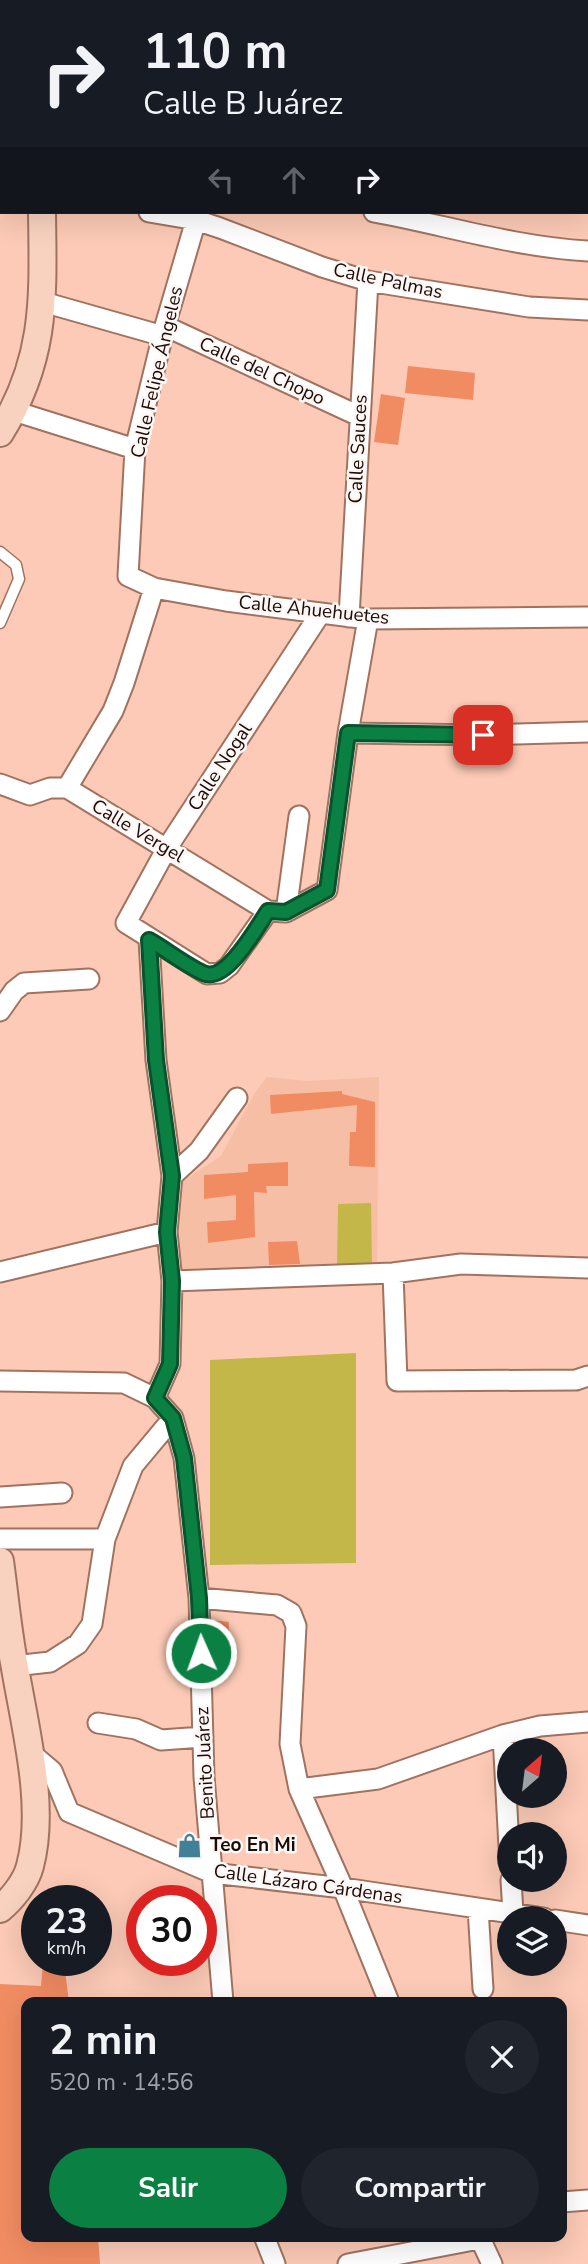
<!DOCTYPE html>
<html lang="es">
<head>
<meta charset="utf-8">
<style>
	body { margin:0; font-family:"Nunito Sans",sans-serif; background:#20242c; color:#f1f3f6; height:100vh; display:flex; flex-direction:column; font-size:26px; white-space:nowrap }
	* { box-sizing:border-box; margin:0 }
	p { font-size:23px; color:#9ea1a6 }
	.icon { flex:none; width:38px; height:38px; fill:none; stroke:currentColor; stroke-width:2; stroke-linecap:round; stroke-linejoin:round }
	.map { position:relative; flex:1; overflow:hidden }
	.drawer { position:absolute; left:21px; top:1997px; width:546px; height:245px; display:flex; flex-direction:column; background:#171b24; border-radius:14px; box-shadow:0 7px 28px #0002 }
	.drawer>* { flex:none }
	.guide { position:absolute; left:0px; top:0px; width:588px; height:214px; box-shadow:0 7px 28px #0002; background:#171b24; color:#f1f3f6; overflow:hidden }
	.needle { width:46px; rotate:28deg }
	.tools { position:absolute; left:497px; top:1738px; display:grid; gap:14px }
	.tools a { display:grid; place-items:center; width:70px; height:70px; border-radius:50%; background:#171b24; box-shadow:0 7px 28px #0002; font-size:35px }
	.speed { position:absolute; left:21px; top:1885px; display:flex; gap:14px; font-size:35px; font-weight:700; text-align:center }
	.speed>* { display:grid; place-content:center; width:91px; height:91px; border-radius:50%; background:#171b24; box-shadow:0 7px 28px #0002; line-height:1 }
	.speed small { font-size:18px; font-weight:400 }
	.speed .limit { border:10px solid #d22; background:#fff; color:#111 }
	.pin { position:absolute; display:grid; place-items:center; width:60px; height:60px; color:#fff; margin:-30px; border-radius:14px; box-shadow:0 4px 10px #0006 }
	.me { position:absolute; width:77px; margin:-38px; rotate:358deg; stroke-linejoin:round; filter:drop-shadow(0 0 5px #0008) }
	.turn { display:flex; align-items:center; gap:24px; height:147px; padding:0 28px; font-size:32px }
	.turn .icon { width:91px; height:91px; stroke-width:2.5 }
	.turn b { display:block; font-size:49px; line-height:60px }
	.lanes { display:flex; align-items:center; height:66px; padding:0 28px; background:#0003; justify-content:center; gap:35px; direction:ltr }
	.lanes .off { opacity:.35 }
	.round { display:grid; place-items:center; flex:none; width:74px; height:74px; border-radius:37px; background:#20242c }
	.headline { display:flex; align-items:center; justify-content:space-between; height:119px; padding:0 28px }
	h1 { font-size:42px; font-weight:700; line-height:52px }
	.action { display:flex; gap:14px; margin-top:auto; padding:14px 28px }
	.action a { flex:1; height:80px; border-radius:42px; background:#0b8043; color:#fff; font-size:28px; font-weight:700; line-height:80px; text-align:center }
	.action a+a { background:#20242c; color:#f1f3f6 }
	.map>svg:first-child { display:block }
</style>
</head>
<body>
<div class="map">
<svg width="588" height="2264" viewBox="0 0 588 2264">
	<rect width="100%" height="100%" fill="#fccab6"/>
	<path fill="#f7bea6" d="M 267,1077 L 307,1081 L 379,1077 L 377,1266 L 177,1275 L 174,1187 L 221,1156 L 254,1094 Z"/>
	<path fill="#c3b74a" d="M 371,1203 L 372,1264 L 337,1265 L 338,1204 Z
		M 356,1353 L 356,1563 L 210,1565 L 210,1360 Z"/>
	<path fill="#f18c62" d="M 408,366 L 475,373 L 473,400 L 405,393 Z
		M 381,394 L 405,398 L 398,445 L 374,442 Z
		M 342,1091 L 342,1094 L 375,1102 L 375,1167 L 349,1166 L 350,1132 L 356,1132 L 357,1105 L 271,1114 L 270,1095 Z
		M 288,1162 L 288,1186 L 266,1186 L 267,1193 L 254,1192 L 255,1237 L 208,1243 L 207,1222 L 236,1220 L 236,1195 L 204,1199 L 204,1175 L 248,1172 L 248,1164 Z
		M 297,1241 L 300,1264 L 269,1265 L 268,1242 Z
		M 212,1620 L 229,1622 L 228,1649 L 213,1648 Z
		M 43,1963 L 64,1963 L 69,2002 L 26,2002 L 26,2236 L 98,2236 L 100,2264 L 0,2264 L 0,1984 L 41,1986 Z"/>
	<g fill="none" stroke-linecap="round" stroke-linejoin="round">
		<defs>
			<path id="lane" d="M 0,552 L 16,565 L 19,579 L 0,623"/>
			<path id="street" d="M 133,0 L 134,2
				M 529,0 L 532,2
				M 486,2 L 487,0
				M 586,42 L 588,43
				M 0,123 L 2,125
				M 586,163 L 588,163
				M 149,212 L 196,220 L 220,228 L 322,267 L 368,281 L 529,307 L 588,310
				M 195,212 L 196,220 L 165,326 L 135,449 L 128,576 L 154,588 L 226,601 L 368,619 L 588,617
				M 374,212 C 445,225 515,247 588,251
				M 43,302 L 163,336
				M 165,326 L 359,416
				M 14,411 L 135,449
				M 349,617 L 368,281
				M 348,733 L 483,735 L 588,732
				M 0,784 L 30,795 L 50,788 L 67,788 L 268,911 L 286,912 L 327,890 L 348,733 L 368,619
				M 67,788 L 113,711 L 124,683 L 154,588
				M 268,911 L 229,966 L 220,973 L 207,974 L 126,923 L 167,848 L 320,614
				M 286,912 L 299,816
				M 149,940 L 156,1060 L 172,1176 L 167,1232 L 172,1281 L 170,1364 L 155,1398
				M 0,1011 L 14,991 L 24,983 L 89,979
				M 172,1176 L 199,1151 L 237,1098
				M 0,1272 L 167,1232
				M 393,1273 L 397,1381 L 576,1380 L 588,1376
				M 172,1281 L 393,1273 L 461,1264 L 588,1268
				M 0,1381 L 124,1383 L 155,1398 L 173,1418 L 184,1458 L 199,1598 L 204,1777 L 223,2002
				M 0,1497 L 62,1493
				M 0,1539 L 105,1539
				M 199,1598 L 277,1605 L 291,1613 L 296,1626 L 290,1744 L 299,1789 L 343,1888 L 389,2002
				M 14,1666 L 50,1662 L 78,1644 L 92,1624 L 105,1539 L 133,1466 L 173,1418
				M 98,1723 L 136,1729 L 161,1740 L 203,1737
				M 503,1735 L 509,1847
				M 32,1754 L 52,1771 L 69,1812 L 212,1873 L 343,1888 L 544,1918
				M 299,1789 L 378,1779 L 503,1735 L 540,1726 L 588,1722
				M 511,1880 L 513,1913
				M 478,1908 L 483,1989
				M 555,1920 L 588,1925
				M 562,2202 L 588,2200
				M 264,2236 L 275,2264
				M 479,2236 L 492,2264
				M 348,2264 L 479,2239"/>
			<path id="secondary" d="M 0,40 L 2,47
				M 0,433 C 47,358 43,296 42,212
				M 0,1561 C 5,1597 8,1633 15,1668 C 25,1728 46,1806 30,1866 C 26,1882 12,1899 0,1909"/>
		</defs>
		<use href="#lane" stroke="#a07361" stroke-width="13"/>
		<use href="#street" stroke="#a07361" stroke-width="23"/>
		<use href="#secondary" stroke="#a07361" stroke-width="30"/>
		<use href="#lane" stroke="#fff" stroke-width="10"/>
		<use href="#street" stroke="#fff" stroke-width="19"/>
		<use href="#secondary" stroke="#f8d2bf" stroke-width="26"/>
	</g>
	<g fill="none" stroke-linecap="round" stroke-linejoin="round">
		<defs>
			<path id="route" d="M 201,1653 L 199,1598 L 184,1458 L 173,1418 L 155,1398 L 170,1364 L 172,1281 L 167,1232 L 172,1176 L 156,1060 L 149,940 C 164,948 191,969 206,974 C 228,980 257,927 268,911 L 286,912 L 327,890 L 348,733 L 483,735"/>
		</defs>
		<use href="#route" stroke="#07532c" stroke-width="18"/>
		<use href="#route" stroke="#0b8043" stroke-width="12"/>
	</g>
	<defs>
		<symbol id="shop-bare" viewBox="-9 -9 18 18"><path d="M-5-2.5h2.3a2.7 3.5 0 0 1 5.4 0H5L5.5 6h-11ZM-1.5-2.5h3a1.5 2.3 0 0 0-3 0Z" fill="#418095" stroke="#fcf6f4" stroke-width="2.5" paint-order="stroke"/></symbol>
	</defs>
	<g fill-rule="evenodd">
		<use href="#shop-bare" x="172" y="1828" width="35" height="35"/>
	</g>
	<g text-anchor="middle" dominant-baseline="central" stroke-width="5" stroke-linejoin="round" paint-order="stroke">
		<g font-size="19" fill="#1b0a05" stroke="#fcf6f4">
			<text transform="translate(388 281) rotate(12)">Calle Palmas</text>
			<text transform="translate(262 371) rotate(25)">Calle del Chopo</text>
			<text transform="translate(157 372) rotate(-77)">Calle Felipe Ángeles</text>
			<text transform="translate(358 449) rotate(-87)">Calle Sauces</text>
			<text transform="translate(314 610) rotate(6)">Calle Ahuehuetes</text>
			<text transform="translate(220 767) rotate(-57)">Calle Nogal</text>
			<text transform="translate(138 831) rotate(31)">Calle Vergel</text>
			<text transform="translate(205 1763) rotate(-93)">Benito Juárez</text>
			<text transform="translate(308 1884) rotate(8)">Calle Lázaro Cárdenas</text>
		</g>
		<g font-size="19" font-weight="bold" fill="#1b0a05" stroke="#fcf6f4" text-anchor="start">
			<text x="210" y="1845">Teo En Mi</text>
		</g>
	</g>
</svg>
<div class="tools">
<a><svg class="needle" viewBox="-14 -14 28 28"><path d="M0-13l5 13h-10z" fill="#e53935"/><path d="M0 13l5-13h-10z" fill="#9ea1a6"/></svg></a>
<a><svg class="icon" aria-label="sound" viewBox="0 0 24 24"><path d="M4 9h4l5-4v14l-5-4H4zM17 9q2 3 0 6"/></svg></a>
<a><svg class="icon" aria-label="layers" viewBox="0 0 24 24"><path d="M12 4l9 5-9 5-9-5zM3 14l9 5 9-5"/></svg></a>
</div>
<div class="speed"><div>23<small>km/h</small></div><div class="limit">30</div></div>
<div class="pin" style="left:483px;top:735px;background:#d93025"><svg class="icon" aria-label="arrive" viewBox="0 0 24 24"><path d="M6 21V4h12l-3 4 3 4H6"/></svg></div>
<svg class="me" style="left:201px;top:1653px" viewBox="-20 -20 40 40"><circle r="17" fill="#0b8043" stroke="#fff" stroke-width="3"/><path d="M0-11L8 9 0 5-8 9z" fill="#fff"/></svg>
<div class="guide">
<div class="turn"><svg class="icon" aria-label="right" viewBox="0 0 24 24"><path d="M7 20v-9h11M14 6l5 5-5 5"/></svg><div><b>110 m</b>Calle B Juárez</div></div>
<div class="lanes"><svg class="icon off" aria-label="left" viewBox="0 0 24 24"><path d="M17 20v-9H6M10 6l-5 5 5 5"/></svg><svg class="icon off" aria-label="ahead" viewBox="0 0 24 24"><path d="M12 20V5M6 11l6-6 6 6"/></svg><svg class="icon" aria-label="right" viewBox="0 0 24 24"><path d="M7 20v-9h11M14 6l5 5-5 5"/></svg></div>
</div>
<section class="drawer">
<div class="headline"><div><h1>2 min</h1><p>520 m · 14:56</p></div><a class="round"><svg class="icon" aria-label="close" viewBox="0 0 24 24"><path d="M6 6l12 12M18 6L6 18"/></svg></a></div>
<div class="action"><a>Salir</a><a>Compartir</a></div>
</section>
</div>
</body>
</html>
